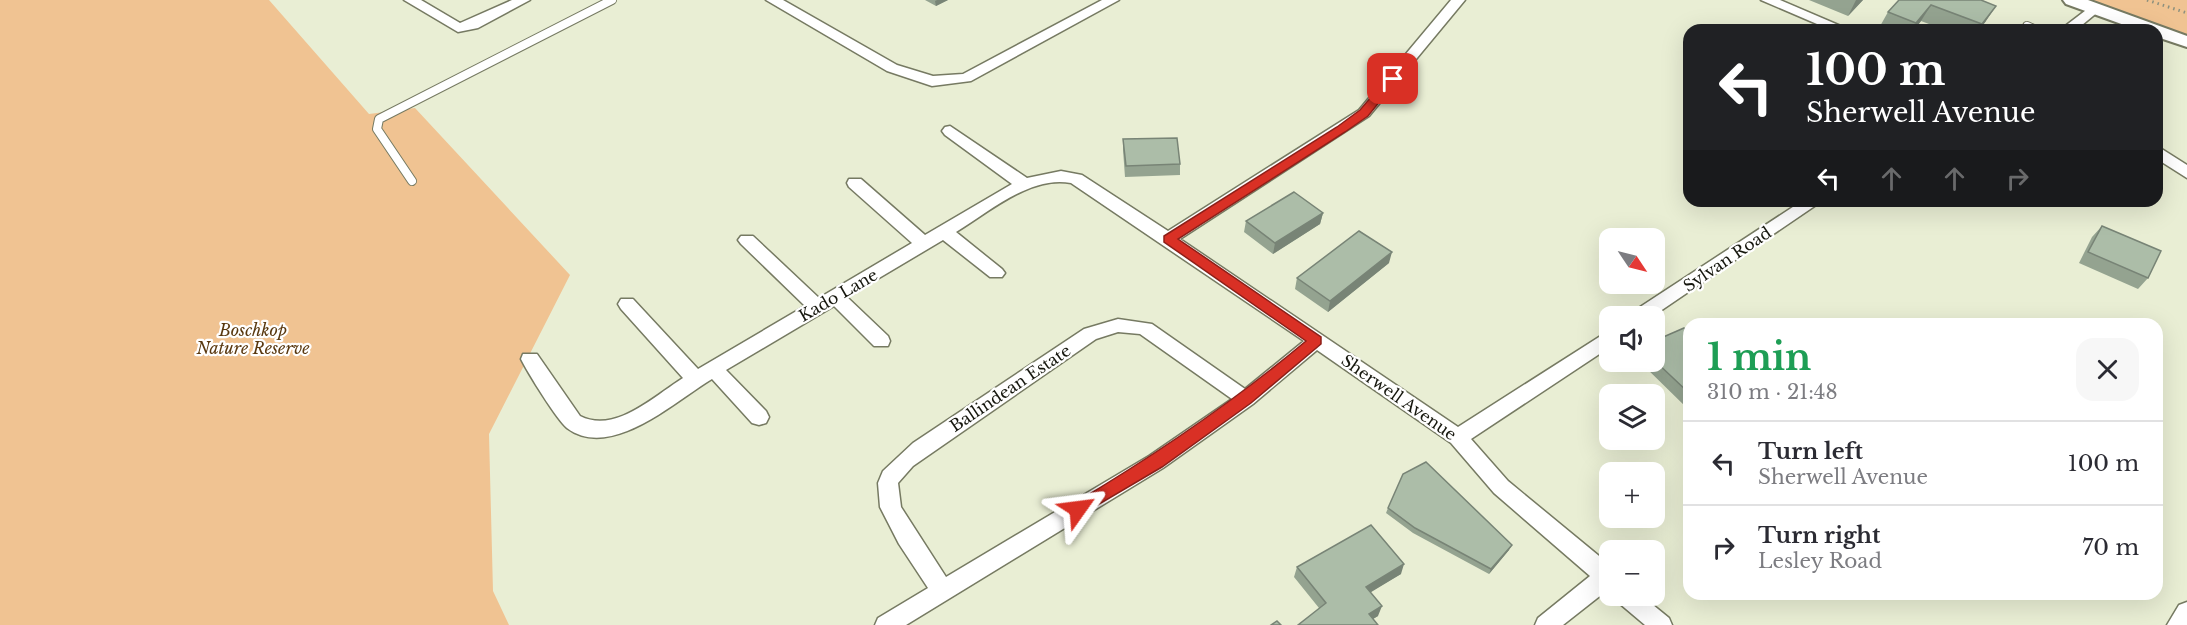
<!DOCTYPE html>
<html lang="en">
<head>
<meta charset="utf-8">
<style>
	body { margin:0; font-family:"Libre Baskerville",serif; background:#f7f7f7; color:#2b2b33; height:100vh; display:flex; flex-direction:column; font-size:22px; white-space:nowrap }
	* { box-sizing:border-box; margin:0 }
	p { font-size:20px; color:#7c7c81 }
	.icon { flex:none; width:33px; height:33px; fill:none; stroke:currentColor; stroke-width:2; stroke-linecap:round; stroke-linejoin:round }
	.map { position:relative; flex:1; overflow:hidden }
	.details { position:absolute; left:1683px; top:318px; width:480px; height:282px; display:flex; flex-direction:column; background:#fff; border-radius:18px; box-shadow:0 6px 24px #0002 }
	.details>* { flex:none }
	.banner { position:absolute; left:1683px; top:24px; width:480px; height:183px; border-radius:18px; box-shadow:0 6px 24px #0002; background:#202124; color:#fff; overflow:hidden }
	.needle { width:39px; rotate:125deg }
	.tools { position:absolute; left:1599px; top:228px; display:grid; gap:12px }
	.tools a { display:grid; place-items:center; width:66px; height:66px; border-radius:12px; background:#fff; box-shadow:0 6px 24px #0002; font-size:30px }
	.pin { position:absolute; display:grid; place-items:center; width:51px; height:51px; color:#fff; margin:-26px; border-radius:12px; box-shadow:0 3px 9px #0006 }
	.me { position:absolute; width:66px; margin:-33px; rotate:59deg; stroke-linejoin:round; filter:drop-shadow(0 0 4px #0008) }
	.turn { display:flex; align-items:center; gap:21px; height:126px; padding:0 24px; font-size:27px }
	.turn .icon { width:78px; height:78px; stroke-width:2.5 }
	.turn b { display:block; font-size:42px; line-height:51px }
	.lanes { display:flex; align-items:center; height:57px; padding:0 24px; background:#0003; justify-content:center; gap:30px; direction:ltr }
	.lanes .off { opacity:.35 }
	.round { display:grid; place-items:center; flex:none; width:63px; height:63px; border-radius:18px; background:#f7f7f7 }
	.headline { display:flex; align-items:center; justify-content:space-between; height:102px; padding:0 24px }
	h1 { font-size:36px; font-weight:700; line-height:45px; color:#1e9e55 }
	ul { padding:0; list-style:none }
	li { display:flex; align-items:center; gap:18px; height:84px; padding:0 24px; border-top:2px solid #e1e1e2 }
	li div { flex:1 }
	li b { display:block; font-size:22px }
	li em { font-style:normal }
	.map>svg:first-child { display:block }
</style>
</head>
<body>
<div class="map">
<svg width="2187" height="625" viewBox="0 0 2187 625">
	<rect width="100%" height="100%" fill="#e9eed4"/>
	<path fill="#f0c392" d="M 0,0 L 269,0 L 369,114 L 415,108 L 570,275 L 489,434 L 493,591 L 509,625 L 0,625 Z
		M 2086,0 L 2187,0 L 2187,37 Z"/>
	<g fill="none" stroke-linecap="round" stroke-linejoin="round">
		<defs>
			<path id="service" d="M 2027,26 L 2036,30
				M 412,181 L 377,129 L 379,119 L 612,0"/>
			<path id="minor" d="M 404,0 L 421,0 L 460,23 L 512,0 L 530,0 L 478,28 L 458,32 Z
				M 766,0 L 783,0 L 897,65 L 933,76 L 963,74 L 1102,0 L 1119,0 L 971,81 L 932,86 L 887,71 Z
				M 1451,0 L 1465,0 L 1369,116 L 1180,239 L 1458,427 L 1610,330 L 1610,347 L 1471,439 L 1508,481 L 1610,565 L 1610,588 L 1563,625 L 1535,625 L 1538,618 L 1590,576 L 1494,493 L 1451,443 L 1317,350 L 1253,404 L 1163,468 L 906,625 L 875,625 L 878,618 L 928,588 L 899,544 L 880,507 L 878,483 L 883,471 L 913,443 L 1084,329 L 1118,319 L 1152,324 L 1245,389 L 1304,341 L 1071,183 C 1031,175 989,212 956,232 L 1002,269 L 1005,273 L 1002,277 L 990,277 L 943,240 L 847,297 L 888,336 L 890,341 L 888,346 L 874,346 L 834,306 L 726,370 L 766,411 L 769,417 L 766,423 L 759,425 L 752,423 L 712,379 C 675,401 611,461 567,428 C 557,420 528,373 521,359 L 523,354 L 537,354 L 580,416 C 616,434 654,396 683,378 L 621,309 L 618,304 L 621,299 L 633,299 L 698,369 L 805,306 L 741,244 L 738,240 L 741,236 L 753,236 L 819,298 L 912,243 L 849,187 L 847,183 L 849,179 L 861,179 L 925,235 L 1012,184 L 945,135 L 942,131 L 945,127 L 950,126 L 1027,178 L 1061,171 L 1082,175 L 1168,231 L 1359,110 ZM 1118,332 L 1140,334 L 1232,399 L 1149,456 L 946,577 L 901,507 L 898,483 L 913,466 L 1096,339 Z
				M 1761,0 L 1780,0 L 1850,30 L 1831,30 Z
				M 2094,4 L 2101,8 L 2099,11 L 2076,30 L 2060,30 Z
				M 2157,146 L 2187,165 L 2187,178 L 2157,159 Z
				M 1802,201 L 1822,201 L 1653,316 L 1631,316 L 1634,311 Z
				M 1616,596 L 1642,596 L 1669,618 L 1672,625 L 1645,625 L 1619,603 Z
				M 2187,602 L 2187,625 L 2167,625 L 2179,605 Z"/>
			<path id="tertiary" d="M 2063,0 L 2088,0 L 2187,36 L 2187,47 L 2157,37 L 2157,30 L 2138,30 L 2066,4 Z"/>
		</defs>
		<use href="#service" stroke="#767a62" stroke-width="10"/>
		<use href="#minor" stroke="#767a62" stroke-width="3"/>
		<use href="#tertiary" stroke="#767a62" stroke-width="4"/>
		<path stroke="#8d907e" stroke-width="3" stroke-dasharray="1.5 4" stroke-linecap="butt" d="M 2147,0 L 2187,13"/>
		<use href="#service" stroke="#fff" stroke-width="8"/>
		<use href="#minor" fill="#fff" fill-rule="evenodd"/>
		<use href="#tertiary" fill="#fff" fill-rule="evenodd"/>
	</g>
	<path fill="#94a390" d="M 925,0 L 948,0 L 936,6 Z
		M 1809,0 L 1863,0 L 1848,16 Z
		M 1899,0 L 1981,0 L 1986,21 L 1979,30 L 1945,30 L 1921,21 L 1914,30 L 1884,30 L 1879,28 L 1888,12 Z
		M 1123,139 L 1180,164 L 1180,175 L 1125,177 L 1123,150 Z
		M 2110,201 L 2151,201 L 2147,206 L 2112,203 Z
		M 1323,213 L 1320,224 L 1273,254 L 1244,232 L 1246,221 Z
		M 2102,226 L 2148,278 L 2138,289 L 2079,263 L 2092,237 Z
		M 1389,263 L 1328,312 L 1295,289 L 1297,278 Z
		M 1689,333 L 1689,410 L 1640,362 L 1654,362 L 1654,341 Z
		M 1388,508 L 1509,550 L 1489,574 L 1413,533 L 1386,513 Z
		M 1297,567 L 1401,574 L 1370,592 L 1378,616 L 1373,619 L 1319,608 L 1294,577 Z"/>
	<path fill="#788476" d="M 937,0 L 948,0 L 936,6 L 935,1 Z
		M 1856,0 L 1863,0 L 1848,16 Z
		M 1931,5 L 1921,21 L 1914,30 L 1912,30 L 1916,23 Z
		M 1996,6 L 1986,21 L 1979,30 L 1978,30 Z
		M 1323,213 L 1320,224 L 1273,254 L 1275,243 Z
		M 1392,252 L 1389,263 L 1328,312 L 1330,301 Z
		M 1512,545 L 1509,550 L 1489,574 L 1491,569 Z
		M 1404,564 L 1401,574 L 1363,597 L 1366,587 Z
		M 1382,606 L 1378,616 L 1366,623 L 1369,614 Z"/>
	<path fill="#acbda8" stroke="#788476" stroke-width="1.5" d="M 1899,0 L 1981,0 L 1996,6 L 1982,24 L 1931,5 L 1916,23 L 1888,12 Z
		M 1177,138 L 1180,164 L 1126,166 L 1123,139 Z
		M 1294,192 L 1323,213 L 1275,243 L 1246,221 Z
		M 2102,226 L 2161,251 L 2148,278 L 2088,252 Z
		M 1359,231 L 1392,252 L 1330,301 L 1297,278 Z
		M 1684,328 L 1689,333 L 1689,393 L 1654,360 L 1654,341 Z
		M 1426,462 L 1512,545 L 1491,569 L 1415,528 L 1388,508 L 1403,474 Z
		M 1371,525 L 1404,564 L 1366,587 L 1382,606 L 1369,614 L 1378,625 L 1298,625 L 1326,603 L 1297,567 Z
		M 1277,621 L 1281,625 L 1271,625 Z"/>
	<path fill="#d93025" stroke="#8d1f18" stroke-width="1.5" d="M 1389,76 L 1398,79 L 1368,116 L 1345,132 L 1178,239 L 1321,337 L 1321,344 L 1251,403 L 1162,467 L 1084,513 L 1073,513 L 1070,509 L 1073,504 C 1157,454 1231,404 1306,341 L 1164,242 L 1164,236 L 1337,127 L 1360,110 Z"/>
	<g text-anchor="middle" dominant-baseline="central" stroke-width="4.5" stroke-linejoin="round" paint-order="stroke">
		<g font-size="16" fill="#16170e" stroke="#fff">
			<text transform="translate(1727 259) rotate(-34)">Sylvan Road</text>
			<text transform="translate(838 295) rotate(-30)">Kado Lane</text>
			<text transform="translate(1010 388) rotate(-34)">Ballindean Estate</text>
			<text transform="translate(1399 397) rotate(35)">Sherwell Avenue</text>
		</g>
		<g font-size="16" font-style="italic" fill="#59380f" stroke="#fff">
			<text x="253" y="330">Boschkop<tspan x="253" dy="18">Nature Reserve</tspan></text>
		</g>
	</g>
</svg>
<div class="tools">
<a><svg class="needle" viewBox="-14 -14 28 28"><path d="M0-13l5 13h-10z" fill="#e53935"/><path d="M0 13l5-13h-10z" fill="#7c7c81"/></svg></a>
<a><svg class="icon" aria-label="sound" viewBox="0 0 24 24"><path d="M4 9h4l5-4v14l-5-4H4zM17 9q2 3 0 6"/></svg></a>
<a><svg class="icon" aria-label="layers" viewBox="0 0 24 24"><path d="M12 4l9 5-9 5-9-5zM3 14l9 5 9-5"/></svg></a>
<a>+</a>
<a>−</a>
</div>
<div class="pin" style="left:1393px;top:79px;background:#d93025"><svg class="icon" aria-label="arrive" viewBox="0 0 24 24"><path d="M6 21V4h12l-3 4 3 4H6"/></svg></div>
<svg class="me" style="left:1078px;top:509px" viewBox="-20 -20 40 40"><path d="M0-17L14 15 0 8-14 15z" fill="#d93025" stroke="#fff" stroke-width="4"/></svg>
<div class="banner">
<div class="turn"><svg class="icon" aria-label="left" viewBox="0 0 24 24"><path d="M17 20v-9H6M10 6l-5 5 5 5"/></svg><div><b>100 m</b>Sherwell Avenue</div></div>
<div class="lanes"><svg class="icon" aria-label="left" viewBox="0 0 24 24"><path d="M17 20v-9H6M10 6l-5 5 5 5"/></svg><svg class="icon off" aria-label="ahead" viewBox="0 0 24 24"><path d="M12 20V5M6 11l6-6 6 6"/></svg><svg class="icon off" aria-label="ahead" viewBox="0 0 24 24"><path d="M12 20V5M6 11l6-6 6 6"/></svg><svg class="icon off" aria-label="right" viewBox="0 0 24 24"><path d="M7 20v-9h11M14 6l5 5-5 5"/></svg></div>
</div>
<section class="details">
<div class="headline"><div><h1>1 min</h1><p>310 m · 21:48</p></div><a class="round"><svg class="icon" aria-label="close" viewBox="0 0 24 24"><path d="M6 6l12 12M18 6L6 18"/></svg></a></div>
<ul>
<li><svg class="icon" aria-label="left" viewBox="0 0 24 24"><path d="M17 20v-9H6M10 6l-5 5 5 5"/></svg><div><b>Turn left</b><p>Sherwell Avenue</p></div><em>100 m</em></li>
<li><svg class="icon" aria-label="right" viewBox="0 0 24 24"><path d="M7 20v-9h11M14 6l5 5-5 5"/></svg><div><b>Turn right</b><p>Lesley Road</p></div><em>70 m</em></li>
</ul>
</section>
</div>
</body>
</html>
